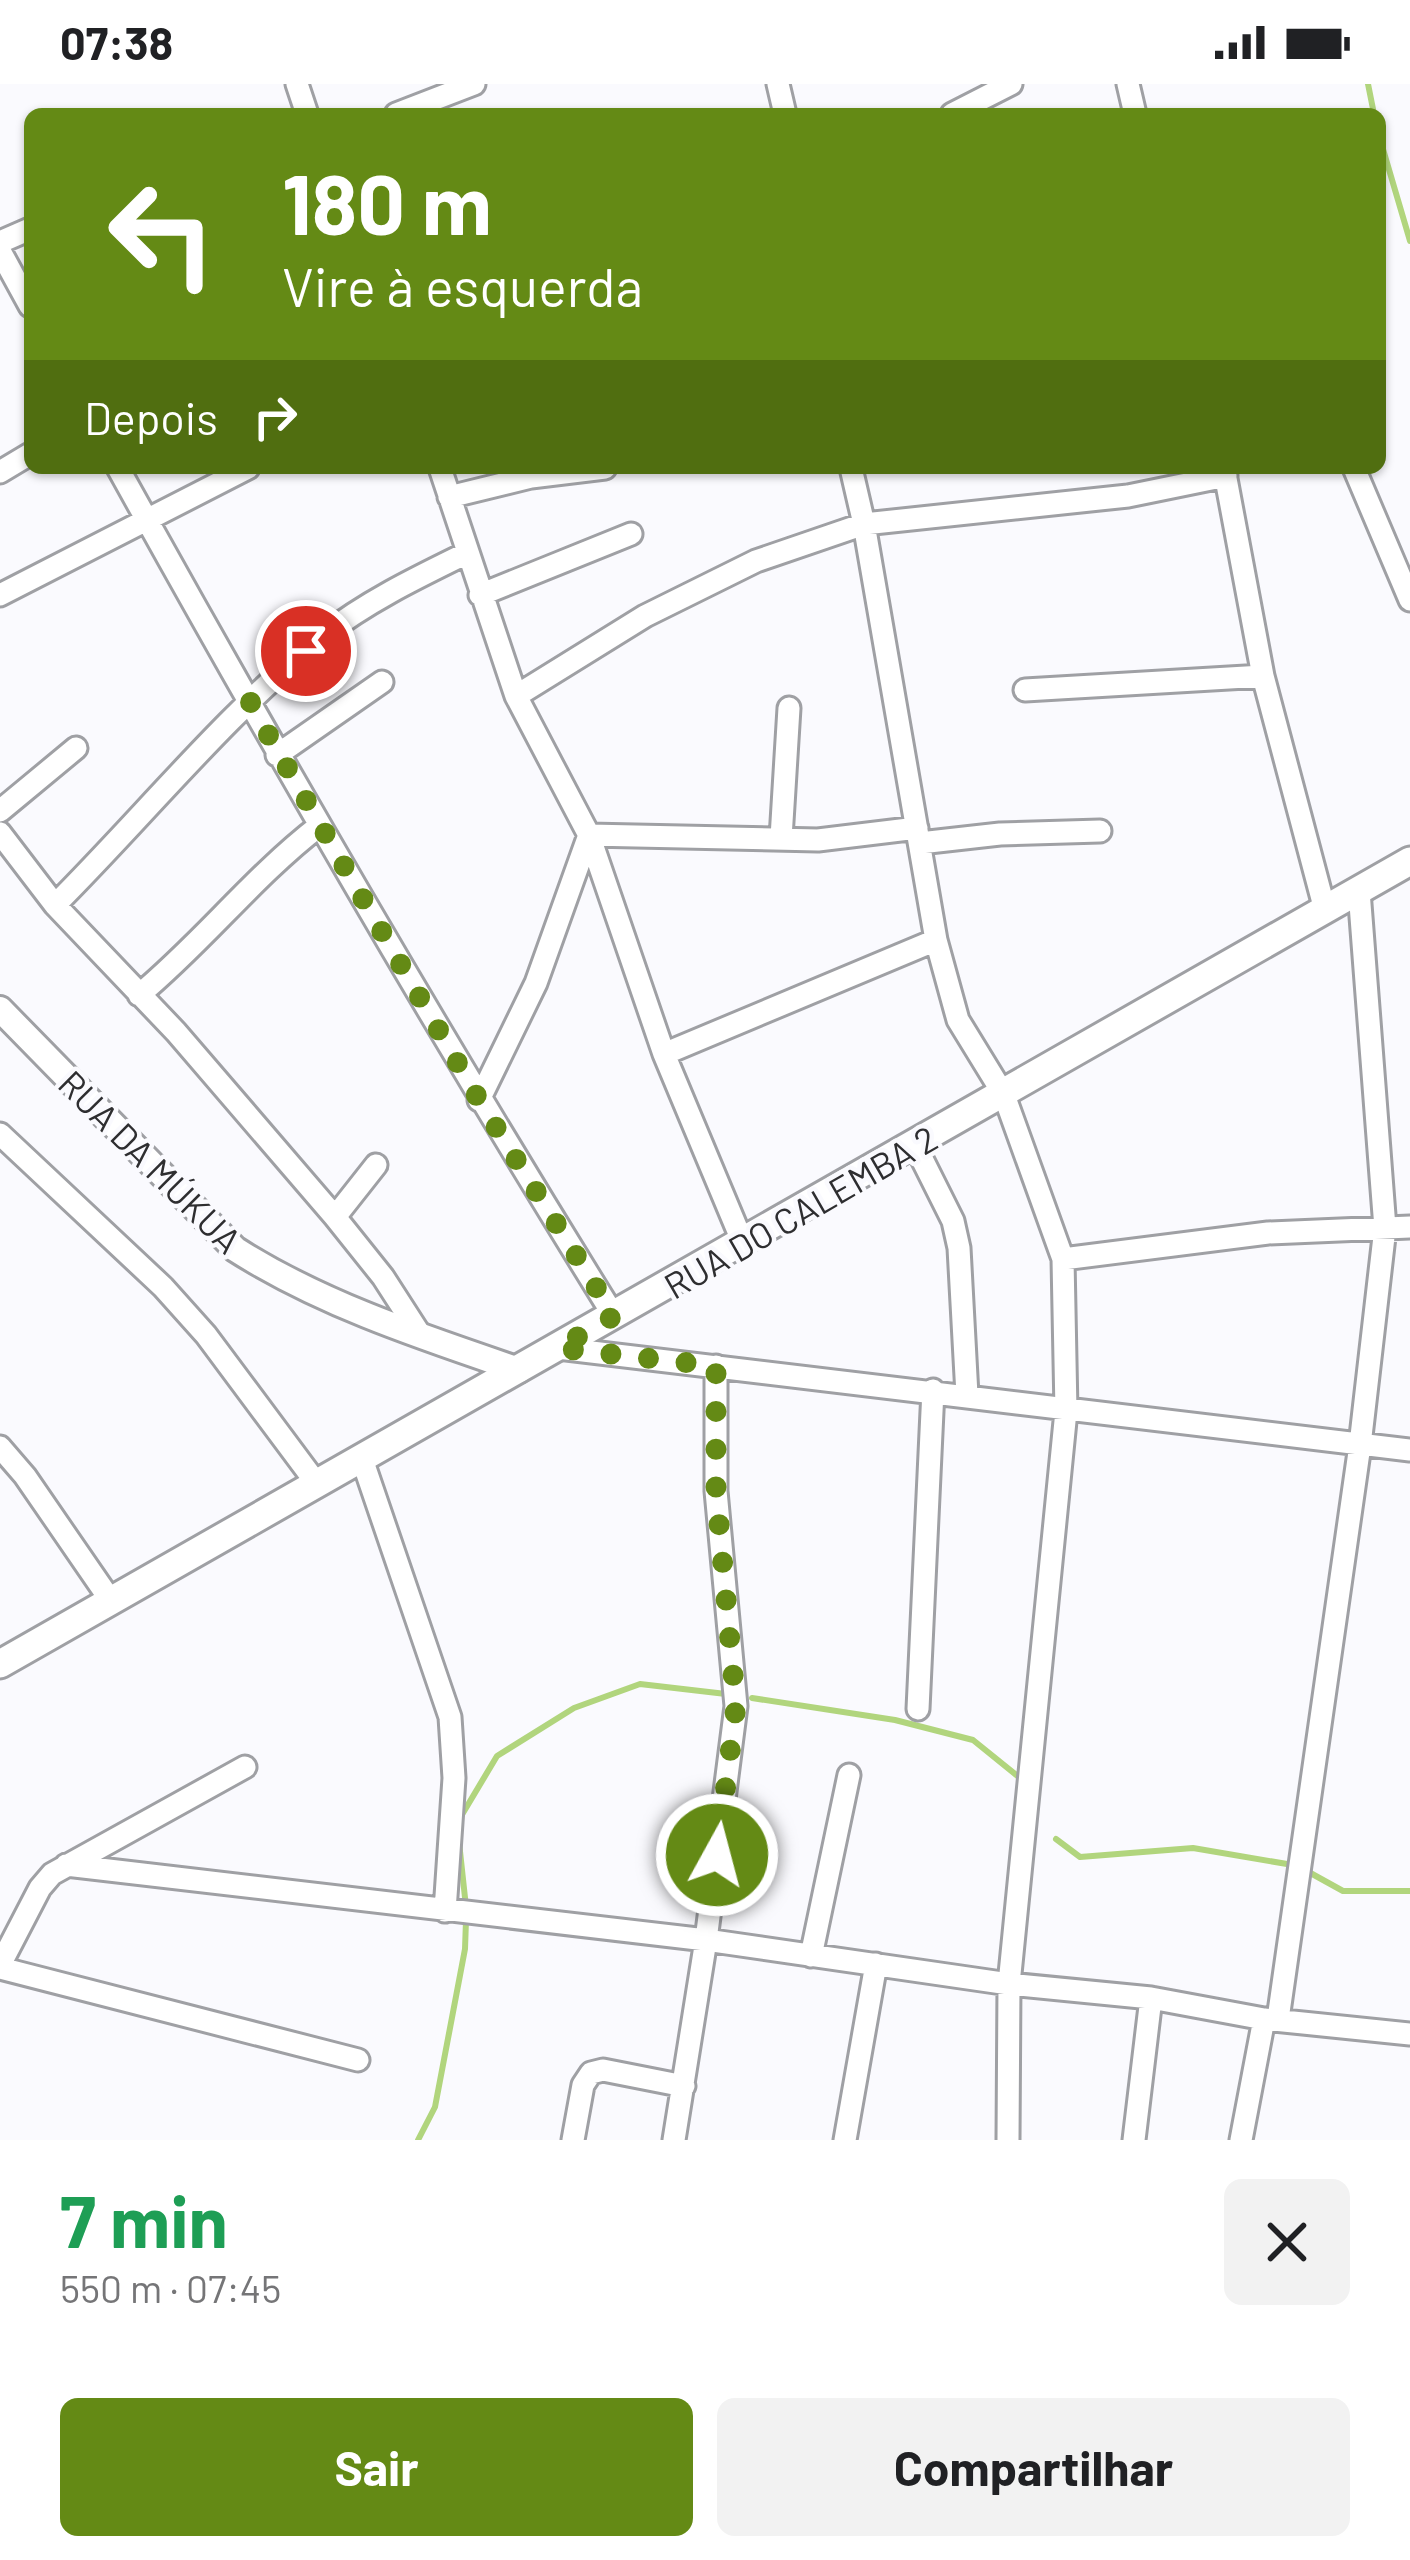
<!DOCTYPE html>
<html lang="pt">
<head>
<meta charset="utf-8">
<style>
	body { margin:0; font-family:Barlow,sans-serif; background:#f2f2f2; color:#202124; height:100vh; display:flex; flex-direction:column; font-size:45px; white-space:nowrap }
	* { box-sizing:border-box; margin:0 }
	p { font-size:39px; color:#757577 }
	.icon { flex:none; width:66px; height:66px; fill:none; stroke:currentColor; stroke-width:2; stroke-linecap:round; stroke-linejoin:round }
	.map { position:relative; height:2056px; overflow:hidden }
	.side { display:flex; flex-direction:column; background:#fff; flex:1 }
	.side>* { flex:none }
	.hud { position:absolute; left:24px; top:24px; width:1362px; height:366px; border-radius:18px; box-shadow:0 3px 9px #0004; background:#648a15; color:#fff; overflow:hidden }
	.pin { position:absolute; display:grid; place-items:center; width:102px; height:102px; color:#fff; margin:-51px; border:6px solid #fff; border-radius:50%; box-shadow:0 3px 12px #0007 }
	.me { position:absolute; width:132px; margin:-66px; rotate:7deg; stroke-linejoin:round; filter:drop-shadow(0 0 9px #0008) }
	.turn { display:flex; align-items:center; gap:42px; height:252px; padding:0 60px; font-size:54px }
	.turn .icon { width:156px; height:156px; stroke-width:2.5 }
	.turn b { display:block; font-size:84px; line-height:102px }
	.then { display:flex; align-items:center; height:114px; padding:0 60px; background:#0003; gap:24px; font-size:45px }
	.round { display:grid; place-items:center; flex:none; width:126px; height:126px; border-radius:18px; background:#f2f2f2 }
	.head { display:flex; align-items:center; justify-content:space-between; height:204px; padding:0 60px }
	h1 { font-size:72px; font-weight:700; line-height:90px; color:#1e9e55 }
	.cta { display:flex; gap:24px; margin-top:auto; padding:24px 60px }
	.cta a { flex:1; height:138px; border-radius:18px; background:#648a15; color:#fff; font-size:48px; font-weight:700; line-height:138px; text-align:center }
	.cta a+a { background:#f2f2f2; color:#202124 }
	.status { display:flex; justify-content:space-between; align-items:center; height:84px; padding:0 60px; background:#fff; direction:ltr }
	.status svg { height:33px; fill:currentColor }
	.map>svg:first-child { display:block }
</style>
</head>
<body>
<div class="status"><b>07:38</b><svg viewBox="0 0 49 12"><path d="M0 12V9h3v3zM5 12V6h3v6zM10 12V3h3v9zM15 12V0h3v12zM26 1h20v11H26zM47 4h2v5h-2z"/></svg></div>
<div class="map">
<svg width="1410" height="2056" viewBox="0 0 1410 2056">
	<rect width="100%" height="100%" fill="#fafafe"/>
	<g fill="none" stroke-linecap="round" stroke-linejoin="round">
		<path stroke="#b1d57d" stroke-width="6" d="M 1368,0 L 1374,30
			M 1380,55 L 1410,157
			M 752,1614 L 895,1636 L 973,1656 L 1020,1694
			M 460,1734 L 497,1672 L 574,1624 L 640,1600 L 726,1610
			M 1056,1755 L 1080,1773 L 1193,1764 L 1293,1781
			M 459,1758 L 466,1823
			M 1305,1786 L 1343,1807 L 1410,1807
			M 418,2056 L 435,2023 L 465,1865 L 466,1836"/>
		<defs>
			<path id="minor" d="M 297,0 L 307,30
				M 778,0 L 785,30
				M 1128,0 L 1135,30
				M 396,30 L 474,0
				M 952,30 L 1011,0
				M 0,158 L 30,145
				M 0,167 L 30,222
				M 118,384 C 277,671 441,954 614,1232
				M 440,384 L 516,612 L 589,751 L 664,970 L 743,1159
				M 851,384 L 864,440 L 936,856 L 958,936 L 1004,1011 L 1063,1175 L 1066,1327 L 1009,1900 L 1008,2056
				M 1224,384 L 1263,592 L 1325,826
				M 1354,384 L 1410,516
				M 0,388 L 30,370
				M 449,413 L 531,393 L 605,384
				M 0,511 L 248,384
				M 480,511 L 631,450
				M 1025,606 L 1263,592
				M 516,612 L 645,532 L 756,477 L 864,440 L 1128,412 L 1226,392
				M 277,671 L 382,598
				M 0,727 L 76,664
				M 0,749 L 55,821 L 176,948 L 335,1133 L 383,1193 L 421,1252
				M 781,754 L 789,624
				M 920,759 L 1000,750 L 1100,747
				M 55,821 C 144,732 225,631 323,552 C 366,518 418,493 467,469
				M 139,911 C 203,858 253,793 319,742
				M 664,970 L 936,856
				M 479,1016 L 536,899 L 589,751 L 818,756 L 917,744
				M 0,1050 L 163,1203 L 206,1251 L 317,1400
				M 915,1061 L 953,1137 L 959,1164 L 967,1311
				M 335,1133 L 376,1081
				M 1063,1175 L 1268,1149 L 1410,1143
				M 558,1264 L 1410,1366
				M 0,1363 L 25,1392 L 111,1517
				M 362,1375 L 450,1633 L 454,1694 L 445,1827
				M 918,1625 L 933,1306
				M 66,1781 L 706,1856 L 1009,1900 L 1151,1914 L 1134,2056
				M 811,1872 L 849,1691
				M 0,1881 L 40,1804 L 52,1790 L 245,1683
				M 0,1884 L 358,1976
				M 1151,1914 L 1264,1935 L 1410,1950
				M 1278,1935 L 1360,1361 L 1385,1144 L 1359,807
				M 573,2056 L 583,2001 L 591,1989 L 603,1986 L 684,2002
				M 674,2056 L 706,1856 L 736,1622 L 716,1407 L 716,1282
				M 845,2056 L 876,1880
				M 1241,2056 L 1264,1935"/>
			<path id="tertiary" d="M 0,925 L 235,1165 C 321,1220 422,1253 519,1286"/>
			<path id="secondary" d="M 0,1580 L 1410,777"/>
		</defs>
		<use href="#minor" stroke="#9fa0a4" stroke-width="27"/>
		<use href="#tertiary" stroke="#9fa0a4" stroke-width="30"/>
		<use href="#secondary" stroke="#9fa0a4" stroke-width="33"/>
		<use href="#minor" stroke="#fff" stroke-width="21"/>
		<use href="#tertiary" stroke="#fff" stroke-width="24"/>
		<use href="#secondary" stroke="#fff" stroke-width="27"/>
	</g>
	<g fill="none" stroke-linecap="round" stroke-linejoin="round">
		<path stroke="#648a15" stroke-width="21" stroke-dasharray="0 37.8" d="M 306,567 L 250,619 L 479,1016 L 614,1232 L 558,1264 L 716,1282 L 716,1407 L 736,1622 L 717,1771"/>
	</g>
	<g text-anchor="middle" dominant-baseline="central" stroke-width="9" stroke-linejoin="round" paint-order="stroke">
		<g font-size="36" fill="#2e2e30" stroke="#fafafe">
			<text transform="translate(151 1077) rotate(45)">RUA DA MÚKUA</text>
			<text transform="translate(800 1127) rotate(-30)">RUA DO CALEMBA 2</text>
		</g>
	</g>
</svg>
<div class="pin" style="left:306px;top:567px;background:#d93025"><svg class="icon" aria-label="arrive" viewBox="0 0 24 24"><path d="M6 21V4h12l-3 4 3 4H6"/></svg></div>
<svg class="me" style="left:717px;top:1771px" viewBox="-20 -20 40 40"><circle r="17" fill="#648a15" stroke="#fff" stroke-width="3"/><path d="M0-11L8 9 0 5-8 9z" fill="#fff"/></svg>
<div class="hud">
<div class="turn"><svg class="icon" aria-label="left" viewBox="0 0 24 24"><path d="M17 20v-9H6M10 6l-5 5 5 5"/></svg><div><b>180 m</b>Vire à esquerda</div></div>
<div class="then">Depois<svg class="icon" aria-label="right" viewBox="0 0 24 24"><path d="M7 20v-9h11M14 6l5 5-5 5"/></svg></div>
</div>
</div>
<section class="side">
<div class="head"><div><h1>7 min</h1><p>550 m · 07:45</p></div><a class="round"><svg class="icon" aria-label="close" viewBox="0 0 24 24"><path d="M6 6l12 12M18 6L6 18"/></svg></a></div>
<div class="cta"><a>Sair</a><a>Compartilhar</a></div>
</section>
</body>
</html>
